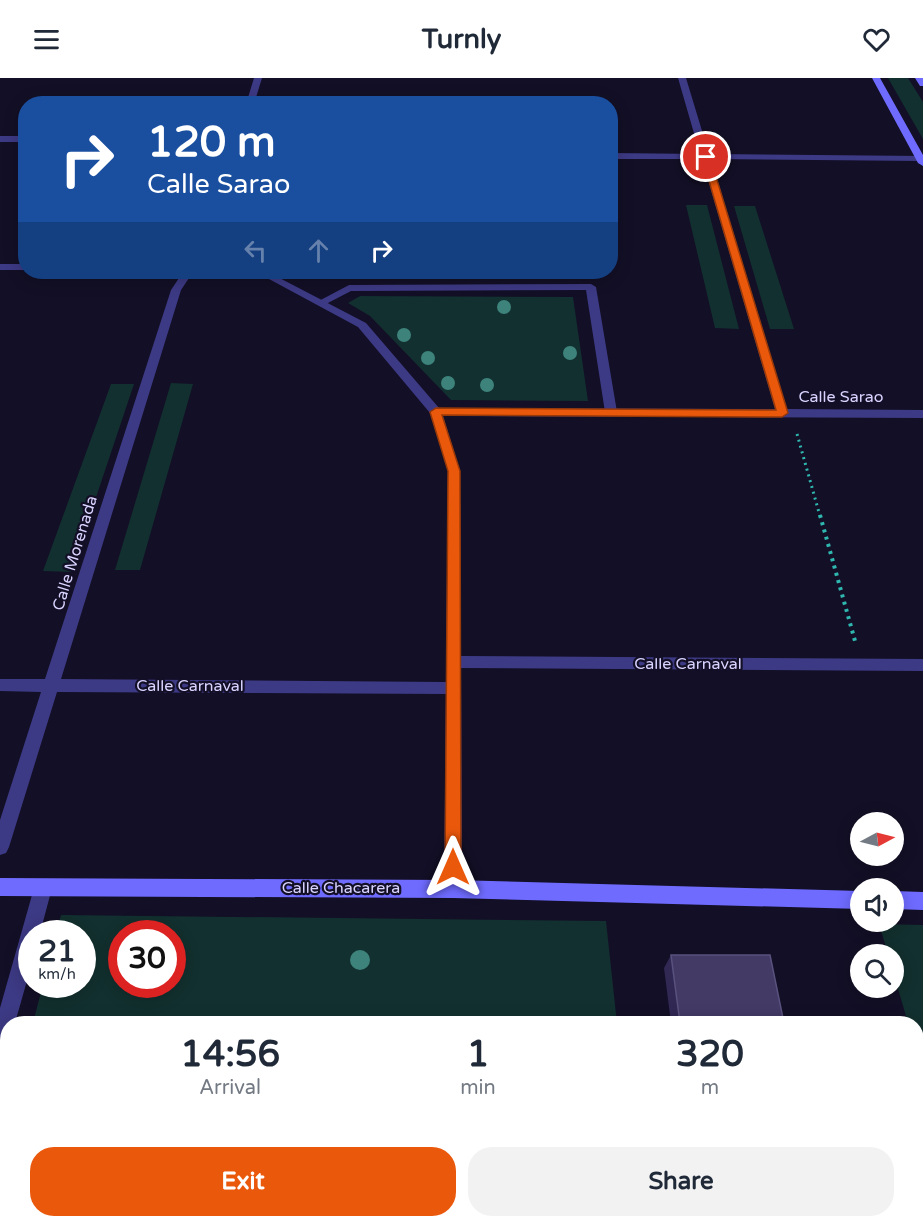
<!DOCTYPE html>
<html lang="en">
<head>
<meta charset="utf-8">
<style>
	body { margin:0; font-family:"Varela Round",sans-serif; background:#f2f2f3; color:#1f2937; height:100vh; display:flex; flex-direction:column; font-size:22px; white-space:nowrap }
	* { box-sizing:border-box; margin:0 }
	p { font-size:20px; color:#747a83 }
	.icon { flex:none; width:33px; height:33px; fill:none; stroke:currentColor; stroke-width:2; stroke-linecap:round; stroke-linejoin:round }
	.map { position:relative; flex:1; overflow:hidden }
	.drawer { position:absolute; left:0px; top:938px; width:924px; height:212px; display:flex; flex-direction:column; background:#fff; border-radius:24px 24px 0 0; box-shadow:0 3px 15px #0003 }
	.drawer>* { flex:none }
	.hud { position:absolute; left:18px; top:18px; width:600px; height:183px; border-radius:24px; box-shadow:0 3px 15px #0003; background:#1a4fa0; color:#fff; overflow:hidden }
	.needle { width:39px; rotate:83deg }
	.tools { position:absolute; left:850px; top:734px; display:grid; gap:12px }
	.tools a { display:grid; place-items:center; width:54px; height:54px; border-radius:50%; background:#fff; box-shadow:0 3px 15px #0003; font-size:30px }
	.speed { position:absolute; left:18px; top:842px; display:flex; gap:12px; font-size:30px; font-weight:700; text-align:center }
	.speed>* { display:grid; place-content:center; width:78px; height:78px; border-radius:50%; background:#fff; box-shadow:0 3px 15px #0003; line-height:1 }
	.speed small { font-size:15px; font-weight:400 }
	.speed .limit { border:9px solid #d22; background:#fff; color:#111 }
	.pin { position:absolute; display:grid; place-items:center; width:51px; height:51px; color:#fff; margin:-26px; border:3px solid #fff; border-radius:50%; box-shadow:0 2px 6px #0007 }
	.me { position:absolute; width:66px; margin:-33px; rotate:0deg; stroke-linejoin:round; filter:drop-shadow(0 0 4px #0008) }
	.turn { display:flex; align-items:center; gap:21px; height:126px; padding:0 30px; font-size:27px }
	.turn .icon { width:78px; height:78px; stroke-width:2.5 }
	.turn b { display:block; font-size:42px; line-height:51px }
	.lanes { display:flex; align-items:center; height:57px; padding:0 30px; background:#0003; justify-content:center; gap:30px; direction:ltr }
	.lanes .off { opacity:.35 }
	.eta { display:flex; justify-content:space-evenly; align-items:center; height:102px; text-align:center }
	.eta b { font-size:36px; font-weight:800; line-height:42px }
	.primary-button { display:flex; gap:12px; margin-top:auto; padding:12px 30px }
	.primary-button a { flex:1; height:69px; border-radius:24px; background:#ea580c; color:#fff; font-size:24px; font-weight:800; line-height:69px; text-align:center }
	.primary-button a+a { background:#f2f2f3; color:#1f2937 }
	header { display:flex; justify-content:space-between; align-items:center; height:78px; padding:0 30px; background:#fff; font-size:27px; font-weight:800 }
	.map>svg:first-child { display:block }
</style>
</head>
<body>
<header><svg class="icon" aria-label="menu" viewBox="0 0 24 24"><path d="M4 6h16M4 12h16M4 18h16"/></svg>Turnly<svg class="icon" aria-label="heart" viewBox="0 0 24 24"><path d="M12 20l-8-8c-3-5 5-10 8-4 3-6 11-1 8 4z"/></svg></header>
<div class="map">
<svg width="923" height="1148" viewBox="0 0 923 1148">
	<rect width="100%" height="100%" fill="#130f26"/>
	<path fill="#12302f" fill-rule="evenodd" d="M 888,0 L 908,0 L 923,24 L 923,61 Z
		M 686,127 L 707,127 L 739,251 L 715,250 Z
		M 734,128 L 755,128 L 794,251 L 770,251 Z
		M 360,218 L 573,219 L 588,323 L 451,322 L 370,238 L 348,225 Z
		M 171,305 L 193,306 L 140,492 L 115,492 Z
		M 111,306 L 134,306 L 71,494 L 43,493 Z
		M 61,837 L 606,843 L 617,945 L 33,945 L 43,906 L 82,906 L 82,855 L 56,855 ZM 122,855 L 172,855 L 172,906 L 122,906 Z
		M 879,846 L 923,847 L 923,997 L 917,975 L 916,945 L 908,945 L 894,897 L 894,876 L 888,876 Z
		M 7,1043 L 8,1142 L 639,1142 L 640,1148 L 0,1148 L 0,1073 Z"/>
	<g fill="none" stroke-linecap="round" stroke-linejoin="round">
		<path stroke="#2fb8b0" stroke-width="3" stroke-dasharray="2 4" stroke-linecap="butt" d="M 797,356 L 820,438"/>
		<path stroke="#2fb8b0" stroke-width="4" stroke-dasharray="3 4.5" stroke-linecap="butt" d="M 820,437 L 855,563"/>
		<path fill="#3d3a85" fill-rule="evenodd" d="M 591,206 L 596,209 L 617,334 L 611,338 L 605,334 L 586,212 L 351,213 L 324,227 L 315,225 L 349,207 Z"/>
		<path fill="#3d3a85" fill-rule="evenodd" d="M 254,0 L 262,0 L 254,26 L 246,26 Z
			M 678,0 L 686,0 L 709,76 L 923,78 L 923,82 L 920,83 L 711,81 L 787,331 L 923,332 L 923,340 L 443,338 L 460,393 L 461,578 L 923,581 L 923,593 L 461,590 L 462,811 L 459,817 L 453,820 L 447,817 L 444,811 L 446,616 L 57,614 L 9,769 L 6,775 L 0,777 L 0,742 L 41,614 L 0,613 L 0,601 L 45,601 L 171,212 L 183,194 L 193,194 L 181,212 L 61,601 L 446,604 L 448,393 L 430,335 L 358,249 L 256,194 L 268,194 L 366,245 L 439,330 L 775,331 L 702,81 L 610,81 L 610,75 L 700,76 Z
			M 0,58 L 26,58 L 26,64 L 0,64 Z
			M 0,186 L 26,186 L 26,192 L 0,192 Z
			M 43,801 L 49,804 L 52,810 L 40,855 L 32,855 L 32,885 L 15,945 L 8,945 L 8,971 L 0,975 L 0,930 L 34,810 L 37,804 Z"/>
		<path fill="#6f6bff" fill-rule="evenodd" d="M 872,0 L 880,0 L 923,77 L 923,88 L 918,85 Z
			M 915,0 L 923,0 L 923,8 L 920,8 Z
			M 0,800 L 453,802 L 861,813 L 861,831 L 453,820 L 0,818 Z
			M 894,813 L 923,814 L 923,832 L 894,831 Z"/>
	</g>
	<g fill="#3d827b">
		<circle cx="504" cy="229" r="7"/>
		<circle cx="404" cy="257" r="7"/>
		<circle cx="570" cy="275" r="7"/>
		<circle cx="428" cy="280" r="7"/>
		<circle cx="448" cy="305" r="7"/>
		<circle cx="487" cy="307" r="7"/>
		<circle cx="360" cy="882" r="10"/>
	</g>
	<path fill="#312854" d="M 671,877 L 784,945 L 671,945 L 664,890 Z
		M 758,1142 L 916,1142 L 921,1148 L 759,1148 Z"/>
	<path fill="#433a66" stroke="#5a527e" stroke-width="1.5" d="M 671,877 L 770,877 L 784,945 L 680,945 Z
		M 916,1131 L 921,1148 L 772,1148 L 771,1142 L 916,1142 Z"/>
	<path fill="#ea580c" stroke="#983908" stroke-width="1.5" d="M 706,76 L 710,79 L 788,335 L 782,339 L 442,337 L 460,393 L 461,789 L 459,794 L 453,796 L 448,794 L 445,789 L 448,393 L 430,334 L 436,330 L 776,332 L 702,79 Z"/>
	<g text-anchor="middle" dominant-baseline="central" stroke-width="4.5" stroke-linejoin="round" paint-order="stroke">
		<g font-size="16" fill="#d9d4ff" stroke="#130f26">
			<text x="841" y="319">Calle Sarao</text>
			<text transform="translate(75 475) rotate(-73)">Calle Morenada</text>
			<text x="688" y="586">Calle Carnaval</text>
			<text x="190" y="608">Calle Carnaval</text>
			<text x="341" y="810">Calle Chacarera</text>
		</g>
	</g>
</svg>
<div class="tools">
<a><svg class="needle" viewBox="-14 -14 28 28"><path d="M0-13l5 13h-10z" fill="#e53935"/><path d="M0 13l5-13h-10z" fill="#747a83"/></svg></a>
<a><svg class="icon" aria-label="sound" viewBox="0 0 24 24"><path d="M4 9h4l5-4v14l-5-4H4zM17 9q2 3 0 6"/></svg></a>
<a><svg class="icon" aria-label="search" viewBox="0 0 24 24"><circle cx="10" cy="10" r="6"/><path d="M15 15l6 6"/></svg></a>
</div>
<div class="speed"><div>21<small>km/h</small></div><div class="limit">30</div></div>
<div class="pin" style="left:706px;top:79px;background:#d93025"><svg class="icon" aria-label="arrive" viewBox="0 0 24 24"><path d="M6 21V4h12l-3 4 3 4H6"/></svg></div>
<svg class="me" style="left:453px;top:789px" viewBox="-20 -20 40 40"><path d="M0-17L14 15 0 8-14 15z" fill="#ea580c" stroke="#fff" stroke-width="4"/></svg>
<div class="hud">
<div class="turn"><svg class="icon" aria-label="right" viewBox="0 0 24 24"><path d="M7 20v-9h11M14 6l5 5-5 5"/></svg><div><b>120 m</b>Calle Sarao</div></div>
<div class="lanes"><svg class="icon off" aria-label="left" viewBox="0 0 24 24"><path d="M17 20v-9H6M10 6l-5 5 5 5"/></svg><svg class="icon off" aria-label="ahead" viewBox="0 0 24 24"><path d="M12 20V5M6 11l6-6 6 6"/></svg><svg class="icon" aria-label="right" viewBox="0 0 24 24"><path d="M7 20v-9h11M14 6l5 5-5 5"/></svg></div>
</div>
<section class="drawer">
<div class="eta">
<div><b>14:56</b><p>Arrival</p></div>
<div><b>1</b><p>min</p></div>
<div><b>320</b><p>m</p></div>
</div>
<div class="primary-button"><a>Exit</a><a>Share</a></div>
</section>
</div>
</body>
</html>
